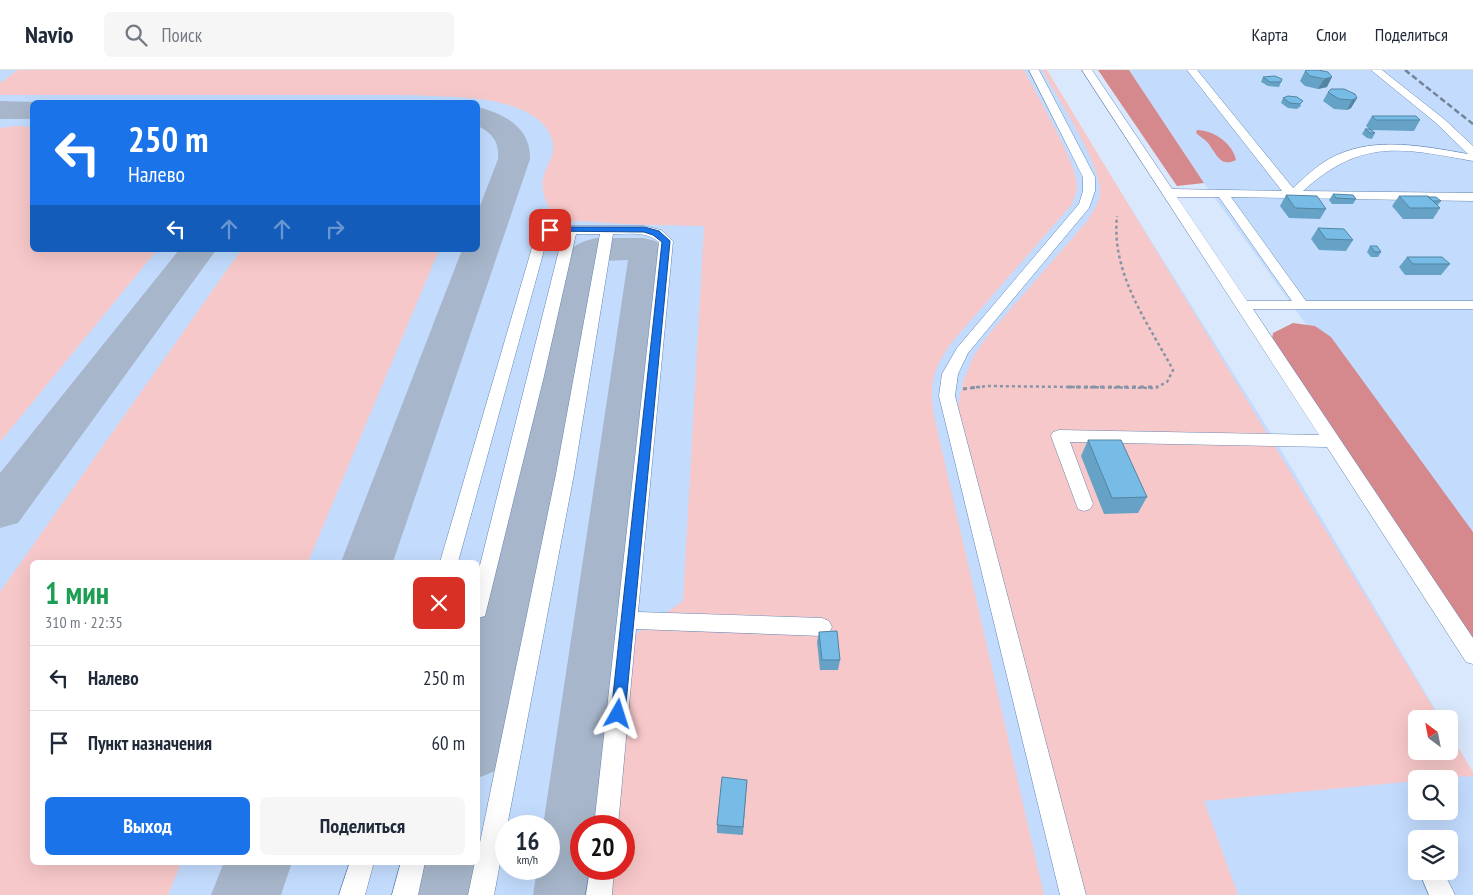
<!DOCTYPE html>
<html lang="ru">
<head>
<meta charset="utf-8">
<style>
	body { margin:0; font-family:"PT Sans Narrow",sans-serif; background:#f6f6f7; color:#1f2937; height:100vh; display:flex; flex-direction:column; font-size:19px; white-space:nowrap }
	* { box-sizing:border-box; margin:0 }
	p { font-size:16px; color:#747a83 }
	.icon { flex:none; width:28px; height:28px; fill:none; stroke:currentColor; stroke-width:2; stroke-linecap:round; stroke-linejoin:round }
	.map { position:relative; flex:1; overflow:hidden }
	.details { position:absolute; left:30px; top:490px; width:450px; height:305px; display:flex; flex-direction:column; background:#fff; border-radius:8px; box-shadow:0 5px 20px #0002 }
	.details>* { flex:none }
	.hud { position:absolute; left:30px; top:30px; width:450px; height:152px; border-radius:8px; box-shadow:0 5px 20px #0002; background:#1a73e8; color:#fff; overflow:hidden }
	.needle { width:32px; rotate:328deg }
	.tools { position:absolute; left:1408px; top:640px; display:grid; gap:10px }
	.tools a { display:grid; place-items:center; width:50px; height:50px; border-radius:8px; background:#fff; box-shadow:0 5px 20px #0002; font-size:25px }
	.speed { position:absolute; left:495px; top:745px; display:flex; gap:10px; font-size:25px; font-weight:700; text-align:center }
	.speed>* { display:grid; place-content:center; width:65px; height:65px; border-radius:50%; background:#fff; box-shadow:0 5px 20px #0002; line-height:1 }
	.speed small { font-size:12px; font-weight:400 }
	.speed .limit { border:8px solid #d22; background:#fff; color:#111 }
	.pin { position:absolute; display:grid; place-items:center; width:42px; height:42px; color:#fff; margin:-21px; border-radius:10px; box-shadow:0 2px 8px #0006 }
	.me { position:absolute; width:55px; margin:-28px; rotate:6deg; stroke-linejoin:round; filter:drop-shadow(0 0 4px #0008) }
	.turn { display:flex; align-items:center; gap:18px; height:105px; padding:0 15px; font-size:22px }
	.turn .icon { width:65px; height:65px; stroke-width:2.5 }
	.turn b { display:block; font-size:35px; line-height:42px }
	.lanes { display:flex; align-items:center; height:48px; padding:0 15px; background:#0003; justify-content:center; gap:25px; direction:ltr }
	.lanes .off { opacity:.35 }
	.round { display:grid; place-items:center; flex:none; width:52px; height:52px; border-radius:8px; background:#f6f6f7 }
	.headline { display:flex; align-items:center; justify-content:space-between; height:85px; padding:0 15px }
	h1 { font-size:30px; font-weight:700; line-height:38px; color:#1e9e55 }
	.action { display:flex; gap:10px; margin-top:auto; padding:10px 15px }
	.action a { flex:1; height:58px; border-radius:8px; background:#1a73e8; color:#fff; font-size:20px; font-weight:700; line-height:58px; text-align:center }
	.action a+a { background:#f6f6f7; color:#1f2937 }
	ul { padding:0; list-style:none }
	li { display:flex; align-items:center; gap:15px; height:65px; padding:0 15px; border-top:1px solid #e0e1e3 }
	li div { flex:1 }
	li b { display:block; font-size:19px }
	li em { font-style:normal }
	header { display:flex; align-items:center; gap:30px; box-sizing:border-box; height:70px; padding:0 25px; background:#fff; border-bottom:1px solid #e0e1e3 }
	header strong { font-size:24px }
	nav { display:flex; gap:28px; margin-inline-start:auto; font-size:18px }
	.search { width:350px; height:45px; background:#f6f6f7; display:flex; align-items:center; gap:12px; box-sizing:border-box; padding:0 18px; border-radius:8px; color:#747a83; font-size:19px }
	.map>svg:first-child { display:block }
</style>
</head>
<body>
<header>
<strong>Navio</strong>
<div class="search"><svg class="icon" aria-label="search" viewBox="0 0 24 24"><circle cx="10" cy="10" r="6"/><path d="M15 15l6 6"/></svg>Поиск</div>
<nav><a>Карта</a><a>Слои</a><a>Поделиться</a></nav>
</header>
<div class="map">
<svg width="1473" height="825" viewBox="0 0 1473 825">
	<rect width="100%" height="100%" fill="#d9e8fc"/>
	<path fill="#c3dcfe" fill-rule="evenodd" d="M 0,0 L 1045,0 L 1275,370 L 1441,649 L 1416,649 L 1416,681 L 1449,681 L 1449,662 L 1473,702 L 1473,825 L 0,825 ZM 32,32 L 478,32 L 478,180 L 32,180 ZM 32,492 L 478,492 L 478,792 L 32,792 ZM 1416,709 L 1449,709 L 1449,741 L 1416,741 ZM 506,756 L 549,756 L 549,799 L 506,799 ZM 581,756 L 624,756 L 624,799 L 581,799 ZM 1416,769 L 1449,769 L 1449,801 L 1416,801 Z
		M 1129,0 L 1473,0 L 1473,486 L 1204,113 Z"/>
	<path fill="#f7c8c9" d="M 18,0 L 1024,0 C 1036,23 1077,94 1077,115 C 1077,122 1074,128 1072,134 L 952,272 C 934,298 930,309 933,341 L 1044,825 L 610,825 L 613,799 L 624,799 L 624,756 L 617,756 L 636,564 L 683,531 L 704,156 C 664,155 623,155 583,151 C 576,151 566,152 560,149 C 547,141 539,120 544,105 C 546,97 552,90 553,81 C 555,60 537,46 520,39 C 486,25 444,27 408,25 L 0,25 L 0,13 Z
		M 1042,0 L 1047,0 L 1440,649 L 1416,649 L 1416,681 L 1449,681 L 1449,663 L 1473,702 L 1473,706 L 1416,709 L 1416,711 L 1204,731 L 1238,825 L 1083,825 L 958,336 L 963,311 L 974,285 L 989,264 L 1088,150 C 1093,141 1100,132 1100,122 C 1101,93 1057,27 1042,0 Z
		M 16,56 L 32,57 L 32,180 L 157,180 L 0,372 L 0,58 Z
		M 241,180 L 439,180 L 308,492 L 32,492 L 32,792 L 181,793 L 168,825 L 0,825 L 0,522 Z"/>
	<path fill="#d5898d" d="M 1098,0 L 1129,0 L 1204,113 L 1177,116 Z
		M 1197,60 C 1214,60 1233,74 1236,90 C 1220,98 1216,83 1208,73 C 1205,69 1199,66 1196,63 Z
		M 1293,253 L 1315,256 L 1331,267 L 1473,462 L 1473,569 L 1272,269 L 1273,263 Z"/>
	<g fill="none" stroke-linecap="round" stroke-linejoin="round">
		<path fill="#a7b6ca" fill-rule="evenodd" d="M 0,31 L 37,32 L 32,32 L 32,49 L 0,49 Z
			M 478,37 C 505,44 531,58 530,89 L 393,492 L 341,492 L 462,180 L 478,180 L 478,141 L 498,89 C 499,71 493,64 478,56 Z
			M 596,168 L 643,168 L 656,171 L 665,183 L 610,756 L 581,756 L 581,799 L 606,799 L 603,825 L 533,825 L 537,799 L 549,799 L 549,756 L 543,756 L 628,190 L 602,191 L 509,678 L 500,699 L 478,708 L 478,551 L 565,186 C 573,175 583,171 596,168 Z
			M 179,180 L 216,180 L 18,453 L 0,458 L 0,403 Z
			M 478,769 L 487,792 L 481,825 L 411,825 L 419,792 L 478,792 Z
			M 224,792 L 292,792 L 281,825 L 211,825 Z"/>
		<defs>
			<path id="minor" d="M 1029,0 L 1039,0 L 1095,107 L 1095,121 L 1089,138 L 968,283 L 958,304 L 955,326 L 1086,825 L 1060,825 L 939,326 L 942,304 L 957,278 L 1079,134 L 1083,121 L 1083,107 Z
				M 1082,0 L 1092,0 L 1172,119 L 1282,121 L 1187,0 L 1197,0 L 1293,118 C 1304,108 1315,97 1329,89 C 1371,65 1423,76 1468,84 L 1436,53 L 1371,0 L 1382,0 L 1444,49 L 1473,76 L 1473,91 C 1402,78 1361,68 1303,121 L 1473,123 L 1473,131 L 1231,127 L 1306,231 L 1473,231 L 1473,239 L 1253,239 L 1473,568 L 1473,594 L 1466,592 L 1327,377 L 1070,372 L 1093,434 L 1090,439 L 1084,441 L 1078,439 L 1051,366 L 1053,362 L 1059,360 L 1319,365 ZM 1177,127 L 1219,127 L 1292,231 L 1247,231 Z
				M 550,156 L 644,156 L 661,160 L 673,171 L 638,542 L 822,548 L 829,551 L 832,557 L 829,563 L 822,566 L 636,559 L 618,756 L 594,756 L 659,172 C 646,161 630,164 613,164 L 574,404 L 494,825 L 468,825 L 475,792 L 478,792 L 478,782 L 556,404 L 600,164 L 576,164 L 544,306 L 485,546 L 478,548 L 478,503 L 563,164 L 548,166 L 458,492 L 440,492 L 536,164 Z
				M 350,792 L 374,792 L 365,825 L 339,825 Z
				M 401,792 L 425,792 L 418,825 L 392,825 Z
				M 590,799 L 614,799 L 612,825 L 586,825 Z
				M 1419,801 L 1443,801 L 1455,825 L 1429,825 Z"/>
		</defs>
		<use href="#minor" stroke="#6284b1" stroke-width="1"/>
		<path stroke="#8594a7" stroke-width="2.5" stroke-dasharray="3 3" stroke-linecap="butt" d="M 970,318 L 988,316 L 1155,318 L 1167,312 L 1173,300 C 1147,251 1111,204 1117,146"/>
		<path stroke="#8594a7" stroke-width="3" stroke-dasharray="4 4" stroke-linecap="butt" d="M 1068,317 L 1158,317
			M 963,319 L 980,317"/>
		<use href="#minor" fill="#fff" fill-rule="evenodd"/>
		<path stroke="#758397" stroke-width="2.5" stroke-dasharray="6 3" stroke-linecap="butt" d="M 1405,0 L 1473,54"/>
	</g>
	<path fill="#66a2c6" d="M 1318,0 L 1327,17 L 1318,19 L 1305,16 L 1300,11 L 1305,1 Z
		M 1263,7 L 1281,12 L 1279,17 L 1268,16 L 1261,12 Z
		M 1328,22 L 1357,28 L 1351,38 L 1347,40 L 1334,39 L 1323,31 Z
		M 1297,27 L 1301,36 L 1297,39 L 1288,38 L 1281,33 L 1283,28 Z
		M 1372,46 L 1420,50 L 1414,61 L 1371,60 L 1375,63 L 1372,69 L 1367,68 L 1362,64 L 1365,59 L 1369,59 L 1366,56 Z
		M 1333,124 L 1356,129 L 1353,134 L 1332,134 L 1329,130 Z
		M 1286,125 L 1326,139 L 1320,149 L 1289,148 L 1280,136 Z
		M 1399,126 L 1441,131 L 1437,136 L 1440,138 L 1433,149 L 1403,149 L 1392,136 Z
		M 1318,158 L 1353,170 L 1346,181 L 1319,180 L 1311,169 Z
		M 1370,176 L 1381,182 L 1378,187 L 1371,187 L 1367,182 Z
		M 1407,187 L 1450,194 L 1441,205 L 1405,205 L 1399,197 Z
		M 1088,370 L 1147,427 L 1138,443 L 1104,444 L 1081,386 Z
		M 819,562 L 840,590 L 838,600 L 820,600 L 817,572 Z
		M 747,710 L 743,765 L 717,763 L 717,755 Z"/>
	<path fill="#5384a1" d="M 1332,7 L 1327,17 L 1318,19 L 1324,9 Z
		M 1357,28 L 1351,38 L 1347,40 L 1352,30 Z"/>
	<path fill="#77bce6" stroke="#5384a1" d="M 1308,0 L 1318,0 L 1328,2 L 1332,7 L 1324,9 L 1310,6 L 1305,1 Z
		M 1275,6 L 1282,9 L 1281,12 L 1270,12 L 1263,7 Z
		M 1331,19 L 1344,19 L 1355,24 L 1357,28 L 1352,30 L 1339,29 L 1328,22 Z
		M 1288,26 L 1297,27 L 1303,31 L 1300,34 L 1290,33 L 1283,28 Z
		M 1372,46 L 1416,46 L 1420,50 L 1376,50 Z
		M 1365,59 L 1370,59 L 1375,63 L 1370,63 Z
		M 1333,124 L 1353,125 L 1356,129 L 1336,128 Z
		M 1286,125 L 1317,126 L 1326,139 L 1295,138 Z
		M 1399,126 L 1428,126 L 1440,138 L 1410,138 Z
		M 1428,127 L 1436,127 L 1441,131 L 1433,131 Z
		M 1318,158 L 1344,159 L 1353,170 L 1326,169 Z
		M 1370,176 L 1377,176 L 1381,182 L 1375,182 Z
		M 1407,187 L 1442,187 L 1450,194 L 1413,194 Z
		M 1088,370 L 1121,370 L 1147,427 L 1112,428 Z
		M 837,561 L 840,590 L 822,590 L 819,562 Z
		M 722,707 L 747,710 L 743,757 L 717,755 Z"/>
	<path fill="#1a73e8" stroke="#114b97" d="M 550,157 L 644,157 L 659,161 L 670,171 L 625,644 L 623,649 L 618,651 L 613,649 L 611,644 L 662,172 L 653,165 L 644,162 L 547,161 L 547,158 Z"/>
</svg>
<div class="tools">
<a><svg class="needle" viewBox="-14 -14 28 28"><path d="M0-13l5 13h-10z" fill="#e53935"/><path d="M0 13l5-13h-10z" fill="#747a83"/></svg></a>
<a><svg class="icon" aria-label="search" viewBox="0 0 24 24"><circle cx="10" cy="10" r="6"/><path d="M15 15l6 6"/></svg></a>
<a><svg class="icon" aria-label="layers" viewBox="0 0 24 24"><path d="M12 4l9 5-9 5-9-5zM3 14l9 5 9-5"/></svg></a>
</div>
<div class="speed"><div>16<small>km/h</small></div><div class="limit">20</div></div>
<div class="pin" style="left:550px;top:160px;background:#d93025"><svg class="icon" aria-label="arrive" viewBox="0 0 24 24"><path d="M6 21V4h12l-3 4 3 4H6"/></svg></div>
<svg class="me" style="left:618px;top:644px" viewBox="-20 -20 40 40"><path d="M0-17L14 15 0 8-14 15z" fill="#1a73e8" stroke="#fff" stroke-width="4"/></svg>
<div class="hud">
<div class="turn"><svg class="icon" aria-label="left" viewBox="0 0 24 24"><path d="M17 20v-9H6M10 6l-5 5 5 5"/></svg><div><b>250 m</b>Налево</div></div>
<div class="lanes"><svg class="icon" aria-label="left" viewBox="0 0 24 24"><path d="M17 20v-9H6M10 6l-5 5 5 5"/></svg><svg class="icon off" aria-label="ahead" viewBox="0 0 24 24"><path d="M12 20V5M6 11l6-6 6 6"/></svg><svg class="icon off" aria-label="ahead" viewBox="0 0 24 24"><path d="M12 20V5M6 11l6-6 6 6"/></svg><svg class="icon off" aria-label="right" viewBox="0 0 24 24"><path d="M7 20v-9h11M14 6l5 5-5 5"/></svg></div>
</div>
<section class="details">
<div class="headline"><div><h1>1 мин</h1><p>310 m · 22:35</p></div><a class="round" style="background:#d93025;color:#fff"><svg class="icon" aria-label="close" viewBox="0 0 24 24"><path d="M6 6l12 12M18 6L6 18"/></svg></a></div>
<ul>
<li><svg class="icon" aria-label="left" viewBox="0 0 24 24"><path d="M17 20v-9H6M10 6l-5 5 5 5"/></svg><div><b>Налево</b></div><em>250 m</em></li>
<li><svg class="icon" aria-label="arrive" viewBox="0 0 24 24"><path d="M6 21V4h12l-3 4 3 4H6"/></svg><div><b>Пункт назначения</b></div><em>60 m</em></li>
</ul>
<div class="action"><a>Выход</a><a>Поделиться</a></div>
</section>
</div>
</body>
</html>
